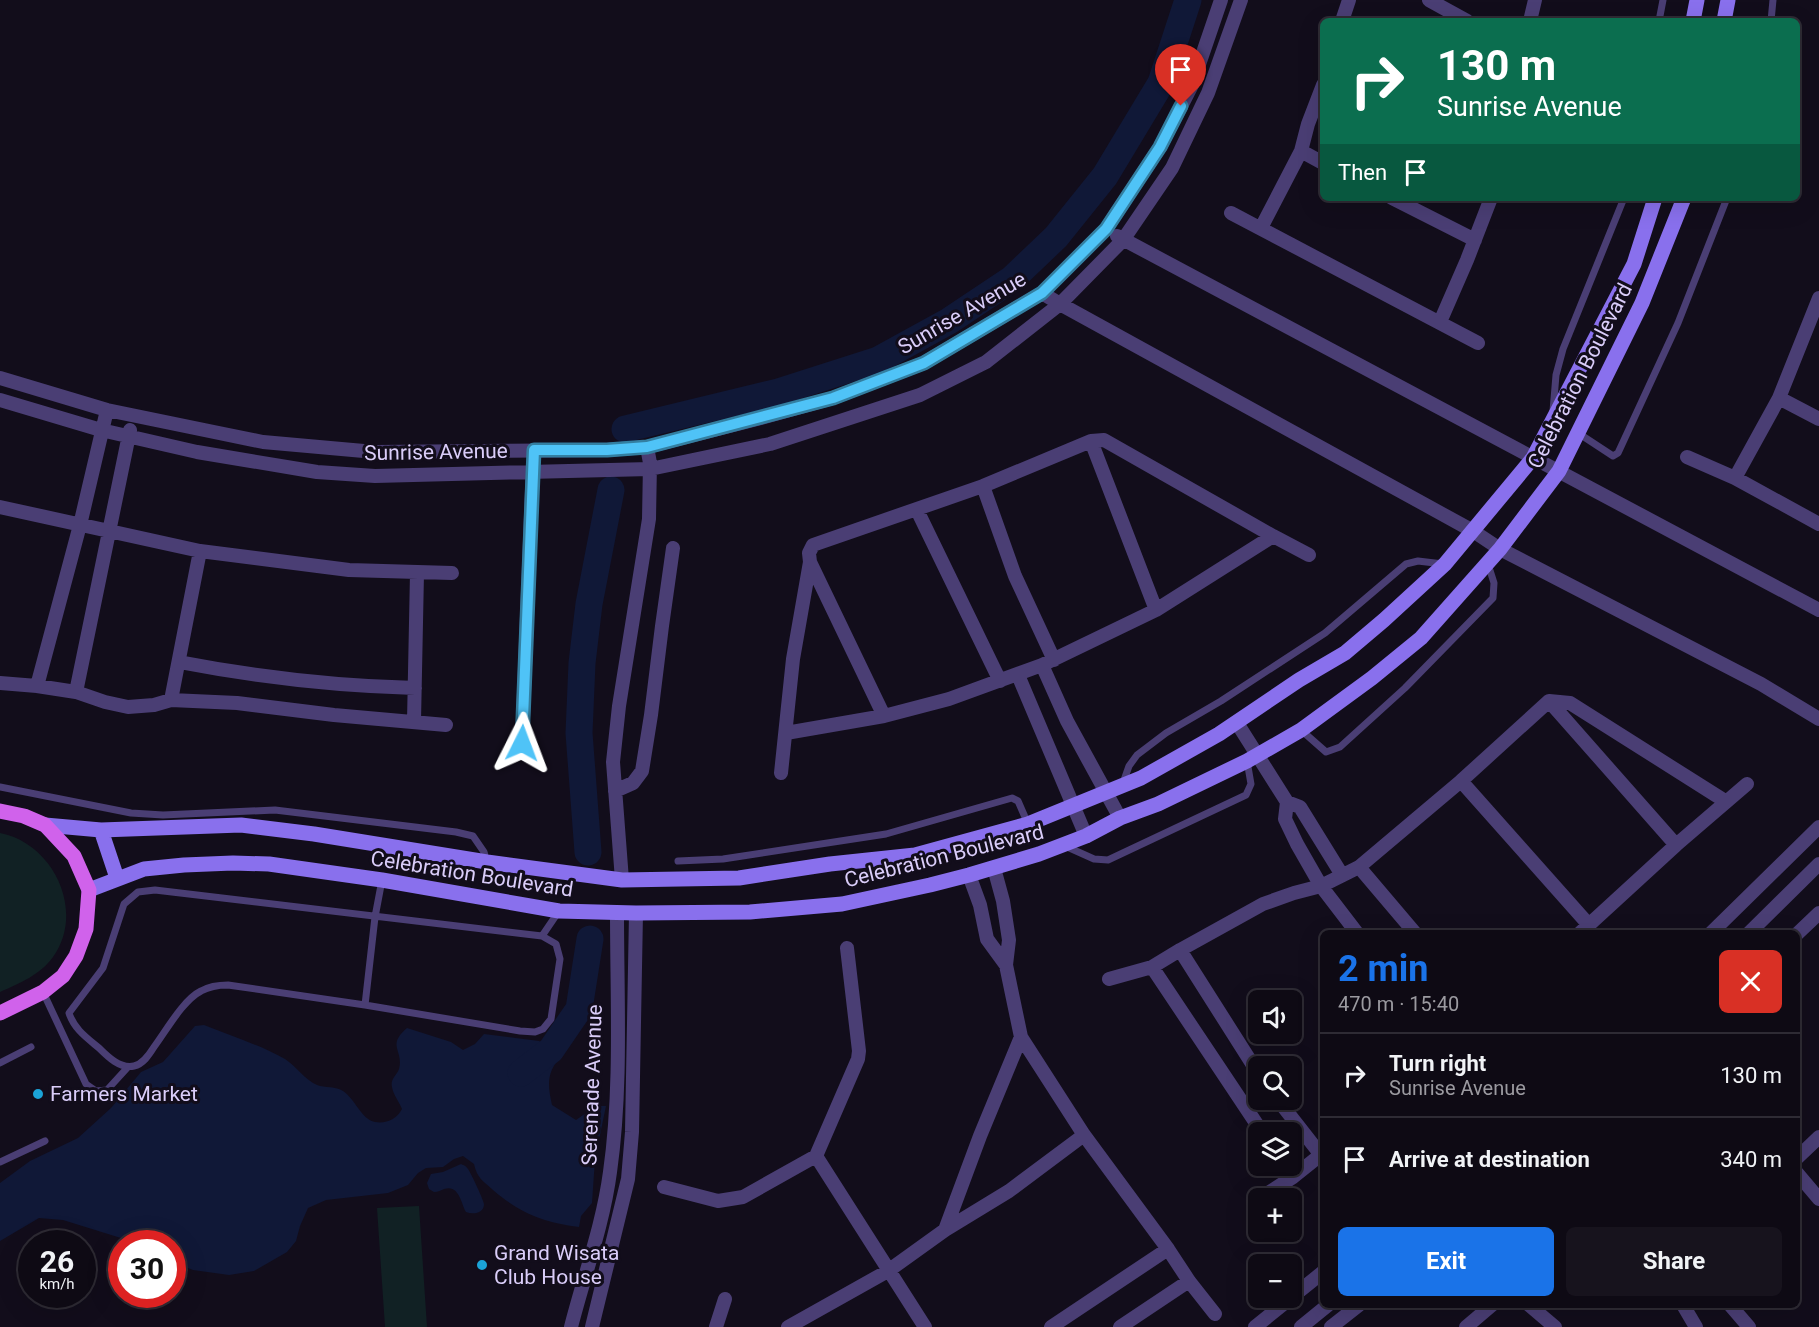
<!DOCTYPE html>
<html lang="en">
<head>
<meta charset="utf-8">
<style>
	body { margin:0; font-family:Roboto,sans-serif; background:#17131d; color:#f1f3f6; height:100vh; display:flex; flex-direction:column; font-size:22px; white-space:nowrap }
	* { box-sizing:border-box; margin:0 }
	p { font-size:20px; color:#9b9aa0 }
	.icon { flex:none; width:33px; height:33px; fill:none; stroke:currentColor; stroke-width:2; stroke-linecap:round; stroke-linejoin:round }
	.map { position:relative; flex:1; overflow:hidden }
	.side { position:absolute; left:1320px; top:930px; width:480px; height:378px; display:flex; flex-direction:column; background:#0e0a14; border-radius:9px; box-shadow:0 6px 24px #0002,0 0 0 2px #2e2b34 }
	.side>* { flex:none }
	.top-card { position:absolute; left:1320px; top:18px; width:480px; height:183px; border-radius:9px; box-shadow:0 6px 24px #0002,0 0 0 2px #2e2b34; background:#0b6e4f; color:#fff; overflow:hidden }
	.controls { position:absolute; left:1248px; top:990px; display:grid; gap:12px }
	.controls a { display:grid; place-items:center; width:54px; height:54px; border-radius:9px; background:#0e0a14; box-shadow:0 6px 24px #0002,0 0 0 2px #2e2b34; font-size:30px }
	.speed { position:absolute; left:18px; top:1230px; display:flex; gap:12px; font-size:30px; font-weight:700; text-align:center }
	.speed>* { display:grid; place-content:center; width:78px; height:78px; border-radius:50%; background:#0e0a14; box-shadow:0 6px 24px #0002,0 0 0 2px #2e2b34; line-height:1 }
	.speed small { font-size:15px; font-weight:400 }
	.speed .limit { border:9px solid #d22; background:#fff; color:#111 }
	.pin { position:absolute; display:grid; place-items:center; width:51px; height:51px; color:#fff; margin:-62px -26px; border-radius:50% 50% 50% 0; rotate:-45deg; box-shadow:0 0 6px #0007 }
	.pin .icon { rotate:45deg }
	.me { position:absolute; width:66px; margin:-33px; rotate:3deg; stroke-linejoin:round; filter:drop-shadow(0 0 4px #0008) }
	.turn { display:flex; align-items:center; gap:21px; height:126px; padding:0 18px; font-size:27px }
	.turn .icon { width:78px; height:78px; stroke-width:2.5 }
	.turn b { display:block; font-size:42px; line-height:51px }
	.then { display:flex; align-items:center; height:57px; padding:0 18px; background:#0003; gap:12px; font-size:22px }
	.round { display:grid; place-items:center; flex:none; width:63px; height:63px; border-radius:9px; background:#17131d }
	.head { display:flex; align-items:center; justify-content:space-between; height:102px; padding:0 18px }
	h1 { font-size:36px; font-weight:700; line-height:45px; color:#1a73e8 }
	.cta { display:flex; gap:12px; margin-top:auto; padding:12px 18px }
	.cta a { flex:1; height:69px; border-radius:9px; background:#1a73e8; color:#fff; font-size:24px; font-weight:700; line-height:69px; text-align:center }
	.cta a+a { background:#17131d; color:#f1f3f6 }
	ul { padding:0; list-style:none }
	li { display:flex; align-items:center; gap:18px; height:84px; padding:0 18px; border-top:2px solid #2e2b34 }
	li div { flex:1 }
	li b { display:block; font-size:22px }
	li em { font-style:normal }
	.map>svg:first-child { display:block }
</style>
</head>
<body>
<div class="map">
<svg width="1819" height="1327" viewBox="0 0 1819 1327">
	<rect width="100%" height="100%" fill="#120d1b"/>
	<path fill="#112124" d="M 0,833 C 53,843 86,911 53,957 C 40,975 20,983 0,992 Z
		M 419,1206 L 427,1327 L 385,1327 L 377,1208 Z"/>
	<path fill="#101837" d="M 204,1025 C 231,1036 260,1045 285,1059 C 296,1066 305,1080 317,1085 C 325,1088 336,1086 343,1091 C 356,1100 361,1119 375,1122 C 386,1124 397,1119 402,1109 C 399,1102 393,1094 392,1087 C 390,1079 397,1075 399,1069 C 404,1050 386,1046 407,1028 L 451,1042 L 463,1050 L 475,1044 L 484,1034 L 539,1041 L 551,1050 L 562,1054 C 547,1073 547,1082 552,1105 L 576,1120 L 596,1106 L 606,1106 L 595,1159 L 592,1203 L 581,1216 L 579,1227 C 543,1222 521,1214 493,1190 C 483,1181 477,1178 474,1164 L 463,1156 L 454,1159 L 443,1167 L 426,1168 L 418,1173 L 408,1185 L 388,1193 L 326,1200 L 308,1208 L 300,1226 L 296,1241 L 287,1252 L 254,1271 L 229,1275 L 193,1270 L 173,1262 L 172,1244 L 137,1243 L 63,1220 L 39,1218 L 0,1241 L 0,1183 L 30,1161 L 78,1138 L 111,1108 L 141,1072 L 163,1062 L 195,1026 Z
		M 461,1164 C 465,1166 465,1165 468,1169 C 471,1173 484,1201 484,1204 C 484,1213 474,1215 466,1212 C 461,1203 459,1184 444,1189 C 441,1190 438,1192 434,1192 L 429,1189 L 427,1183 L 431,1174 L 443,1172 Z"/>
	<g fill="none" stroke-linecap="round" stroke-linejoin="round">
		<path stroke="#101837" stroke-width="27" d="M 625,429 L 778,392 L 878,360 L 949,321 L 1012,279 L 1056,237 L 1105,176 L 1161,83 L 1188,0
			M 588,852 L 579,733 L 582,663 L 589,604 L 611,490
			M 521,1073 L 551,1050 L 579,1009 L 590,939"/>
		<path stroke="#4a3e74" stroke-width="7" d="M 1659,21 L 1663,0
			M 1771,21 L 1773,0
			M 1553,411 L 1556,375 L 1563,349 L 1624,198
			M 1578,433 L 1613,456 L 1618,453 L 1678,323 L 1727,198
			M 1301,730 L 1326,752 L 1340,747 L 1405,688 L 1493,598 L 1494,583 L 1488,564
			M 1123,783 L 1129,766 L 1137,755 L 1166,733 L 1221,701 L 1325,633 L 1406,564 L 1418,561 L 1443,564
			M 0,787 L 131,813 L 163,815 L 275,810 L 456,832 L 473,836 L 484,852 L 487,862
			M 1065,846 L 1094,859 L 1108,860 L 1246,795 L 1251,784 L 1247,761
			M 678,861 L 723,859 L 886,834 L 1012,798 L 1018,801 L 1028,824
			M 155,890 L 542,936 L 556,944 L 560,959 L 551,1019 L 543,1029 L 535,1032 L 520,1031 L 365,1005 L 228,985 C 218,985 210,986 201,991 C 183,1000 166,1031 154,1047 C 149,1055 143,1064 134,1066 C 120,1069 108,1057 99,1048 C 87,1038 74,1029 69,1013 L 103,968 L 124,904 L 138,892 Z
			M 542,936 L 559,911
			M 43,992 L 86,1084 L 96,1091 L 107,1090 L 128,1067
			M 365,1005 L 375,917 L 382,880
			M 0,1063 L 31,1047
			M 0,1162 L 45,1141"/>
		<path stroke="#4a3e74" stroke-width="14" d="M 1429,0 L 1467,21
			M 1342,21 L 1349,0
			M 1530,21 L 1535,0
			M 1301,151 L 1323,163
			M 1392,198 L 1475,240
			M 1231,213 L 1478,343
			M 1261,228 L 1301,151 L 1308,124 L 1323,85
			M 1117,236 L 1819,610
			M 1042,293 L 1060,304 L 1473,531 L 1500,549 L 1761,684 L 1819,719
			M 1440,322 L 1467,260 L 1491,198
			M 0,378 L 107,410 L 214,432 L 263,442 L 375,452 L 607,450 L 647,447 L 761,418 L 833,398 L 924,363 L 1042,293 L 1106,229 L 1160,147 L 1192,85 L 1221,0
			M 1779,398 L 1819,419
			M 0,400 L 101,430 L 197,452 L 317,472 L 375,476 L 650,469 L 770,444 L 920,395 L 986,362 L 1060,304 L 1123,240 L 1172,168 L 1208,93 L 1241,0
			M 1091,441 L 1156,610
			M 1687,457 L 1735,478 L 1819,524
			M 1735,478 L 1779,398 L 1819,298
			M 983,486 L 1015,576 L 1054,660
			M 0,507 L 200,551 L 349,570 L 452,573
			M 917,510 L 1000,681
			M 810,562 L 884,716
			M 179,662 C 257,677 336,686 415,688
			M 1042,665 L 1067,721 L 1120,818
			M 1018,675 L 1086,836
			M 0,683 L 37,686 L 76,692 L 105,702 L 128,707 L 154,705 L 171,700 L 237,703 L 334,715 L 446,725
			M 37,686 L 80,525 L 107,410
			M 76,692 L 130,430
			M 171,700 L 200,551
			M 1549,701 L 1570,703 L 1725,801
			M 1549,701 L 1676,845
			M 414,721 L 417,573
			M 1237,723 L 1287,802
			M 786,733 L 884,716 L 949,699 L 1042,665 L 1156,610 L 1273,536
			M 522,743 L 533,464
			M 781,773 L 793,659 L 810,562 L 809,553 L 813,545 L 983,486 L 1091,441 L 1104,440 L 1273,536 L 1309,555
			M 1461,781 L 1589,925
			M 615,791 L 633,783 L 642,771 L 651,715 L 662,626 L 673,548
			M 1359,867 L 1415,933
			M 994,868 L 1003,901 L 1009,940 L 1006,965 L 1021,1037 L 1084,1135 L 1168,1249 L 1189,1281 L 1215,1314
			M 969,875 L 980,905 L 987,939 L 1006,965
			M 1342,875 L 1300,807 L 1287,802 L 1285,819 L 1297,844 L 1321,886 L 1357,933
			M 622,880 L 613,762 L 619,706 L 649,519 L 650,463 L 647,447
			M 1580,933 L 1676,845 L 1747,784
			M 1711,933 L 1819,827
			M 1749,933 L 1819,864
			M 1797,934 L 1819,913
			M 1180,950 L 1258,1073
			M 1152,967 L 1262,1132
			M 1109,979 L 1152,967 L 1180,950 L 1263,904 L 1294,893 L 1321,886 L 1359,867 L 1461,781 L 1549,701
			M 1278,1100 L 1321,1155
			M 816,1156 L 925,1327
			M 1797,1158 L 1819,1137
			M 1797,1173 L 1819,1199
			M 664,1187 L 718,1201 L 743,1197 L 816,1156 L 858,1059 L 859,1051 L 847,948
			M 1262,1197 L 1293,1177 L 1323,1153
			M 945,1230 L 980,1136 L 1021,1037
			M 1529,1305 L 1555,1327
			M 1683,1305 L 1696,1327
			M 1730,1305 L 1749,1327
			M 571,1327 C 584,1276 603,1225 610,1172 C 622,1087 617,999 617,913
			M 592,1327 L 628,1179 L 632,1132 L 636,913
			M 716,1327 L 725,1299
			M 788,1327 L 888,1271 L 945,1230 L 1009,1191 L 1084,1135
			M 1051,1327 L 1168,1249
			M 1120,1327 L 1189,1281
			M 1255,1327 L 1323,1272
			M 1301,1327 L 1328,1305
			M 1331,1327 L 1359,1305
			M 1466,1327 L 1492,1305"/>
		<path stroke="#8970ed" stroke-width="15" d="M 1693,21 L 1697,0
			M 1724,21 L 1728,0
			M 45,825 L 101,830 L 241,825 L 314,834 L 487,862 L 622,880 L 739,878 L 830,864 L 915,855 L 1028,824 L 1141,778 L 1219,734 L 1299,680 L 1345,653 L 1384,620 L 1445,564 L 1533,458 L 1634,264 L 1655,198
			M 101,830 L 117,878
			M 89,890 L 144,869 L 184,865 L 233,863 L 269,864 L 382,880 L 559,911 L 636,913 L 750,912 L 842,904 L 930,885 L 969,875 L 1039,854 L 1086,836 L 1120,818 L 1158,804 L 1247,761 L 1301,730 L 1372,678 L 1421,638 L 1500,549 L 1559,471 L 1642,303 L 1684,198"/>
		<path stroke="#d062eb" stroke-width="15" d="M 0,811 L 24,816 L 45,825 L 74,856 L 89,890 L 86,929 L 76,956 L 63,976 L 43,992 L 0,1013"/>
	</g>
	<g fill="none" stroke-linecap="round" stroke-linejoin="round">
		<defs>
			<path id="route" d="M 522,743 L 534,450 L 607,450 L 647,447 L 833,398 L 924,363 L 1042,293 L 1106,229 L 1160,147 L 1181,106"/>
		</defs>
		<use href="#route" stroke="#337fa1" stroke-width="15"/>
		<use href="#route" stroke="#4fc3f7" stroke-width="10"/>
	</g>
	<g fill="#1ba3d7" stroke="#120d1b" stroke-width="2">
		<circle cx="38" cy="1094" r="6"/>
		<circle cx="482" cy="1265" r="6"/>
	</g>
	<g text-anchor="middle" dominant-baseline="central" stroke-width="6" stroke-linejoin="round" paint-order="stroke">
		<g font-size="21" fill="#dacdf9" stroke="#120d1b">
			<text transform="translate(962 313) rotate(-30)">Sunrise Avenue</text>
			<text transform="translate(1580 376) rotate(-63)">Celebration Boulevard</text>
			<text transform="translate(436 452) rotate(-1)">Sunrise Avenue</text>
			<text transform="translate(944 856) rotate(-14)">Celebration Boulevard</text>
			<text transform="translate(472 874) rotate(9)">Celebration Boulevard</text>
			<text transform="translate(592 1085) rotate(-88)">Serenade Avenue</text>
		</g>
		<g font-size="21" fill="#dacdf9" stroke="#120d1b" text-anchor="start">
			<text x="50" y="1094">Farmers Market</text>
			<text x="494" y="1253">Grand Wisata<tspan x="494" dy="24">Club House</tspan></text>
		</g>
	</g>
</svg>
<div class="controls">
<a><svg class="icon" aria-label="sound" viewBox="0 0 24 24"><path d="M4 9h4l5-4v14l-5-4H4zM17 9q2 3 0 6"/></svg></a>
<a><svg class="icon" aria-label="search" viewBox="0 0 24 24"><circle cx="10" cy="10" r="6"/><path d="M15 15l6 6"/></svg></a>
<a><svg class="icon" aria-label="layers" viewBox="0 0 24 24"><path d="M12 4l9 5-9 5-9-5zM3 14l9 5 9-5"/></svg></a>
<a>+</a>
<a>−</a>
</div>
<div class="speed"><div>26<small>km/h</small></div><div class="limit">30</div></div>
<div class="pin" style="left:1181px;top:106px;background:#d93025"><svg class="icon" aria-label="arrive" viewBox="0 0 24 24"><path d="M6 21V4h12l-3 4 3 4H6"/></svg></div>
<svg class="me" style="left:522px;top:743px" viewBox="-20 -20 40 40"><path d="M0-17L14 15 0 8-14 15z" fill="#4fc3f7" stroke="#fff" stroke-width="4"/></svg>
<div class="top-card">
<div class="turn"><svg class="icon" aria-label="right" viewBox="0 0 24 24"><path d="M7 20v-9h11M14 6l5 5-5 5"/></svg><div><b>130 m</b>Sunrise Avenue</div></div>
<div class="then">Then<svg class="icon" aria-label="arrive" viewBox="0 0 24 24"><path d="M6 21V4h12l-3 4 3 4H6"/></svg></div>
</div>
<section class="side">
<div class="head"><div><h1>2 min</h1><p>470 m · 15:40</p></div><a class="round" style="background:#d93025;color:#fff"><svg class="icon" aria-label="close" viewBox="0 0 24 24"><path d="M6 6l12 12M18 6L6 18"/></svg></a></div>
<ul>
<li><svg class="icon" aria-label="right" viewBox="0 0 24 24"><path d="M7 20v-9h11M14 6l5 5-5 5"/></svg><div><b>Turn right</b><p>Sunrise Avenue</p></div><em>130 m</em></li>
<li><svg class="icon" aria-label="arrive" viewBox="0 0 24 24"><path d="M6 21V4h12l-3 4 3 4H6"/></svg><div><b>Arrive at destination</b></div><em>340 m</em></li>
</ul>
<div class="cta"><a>Exit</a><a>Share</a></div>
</section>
</div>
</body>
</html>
